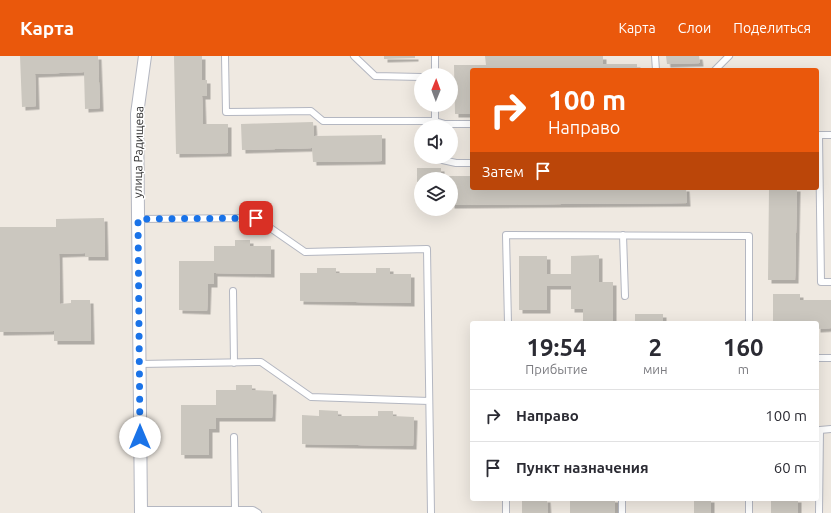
<!DOCTYPE html>
<html lang="ru">
<head>
<meta charset="utf-8">
<style>
	body { margin:0; font-family:Ubuntu,sans-serif; background:#f2f2f3; color:#2b2b33; height:100vh; display:flex; flex-direction:column; font-size:15px; white-space:nowrap }
	* { box-sizing:border-box; margin:0 }
	p { font-size:13px; color:#7c7c81 }
	.icon { flex:none; width:22px; height:22px; fill:none; stroke:currentColor; stroke-width:2; stroke-linecap:round; stroke-linejoin:round }
	.map { position:relative; flex:1; overflow:hidden }
	.panel { position:absolute; left:470px; top:265px; width:349px; height:180px; display:flex; flex-direction:column; background:#fff; border-radius:4px; box-shadow:0 4px 16px #0002 }
	.panel>* { flex:none }
	.top-card { position:absolute; left:470px; top:12px; width:349px; height:122px; border-radius:4px; box-shadow:0 4px 16px #0002; background:#ea580c; color:#fff; overflow:hidden }
	.needle { width:26px; rotate:1deg }
	.controls { position:absolute; left:414px; top:12px; display:grid; gap:8px }
	.controls a { display:grid; place-items:center; width:44px; height:44px; border-radius:50%; background:#fff; box-shadow:0 4px 16px #0002; font-size:20px }
	.pin { position:absolute; display:grid; place-items:center; width:34px; height:34px; color:#fff; margin:-17px; border-radius:8px; box-shadow:0 2px 6px #0006 }
	.me { position:absolute; width:44px; margin:-22px; rotate:0deg; stroke-linejoin:round; filter:drop-shadow(0 0 3px #0008) }
	.turn { display:flex; align-items:center; gap:14px; height:84px; padding:0 12px; font-size:18px }
	.turn .icon { width:52px; height:52px; stroke-width:2.5 }
	.turn b { display:block; font-size:28px; line-height:34px }
	.then { display:flex; align-items:center; height:38px; padding:0 12px; background:#0003; gap:8px; font-size:15px }
	.eta { display:flex; justify-content:space-evenly; align-items:center; height:68px; text-align:center }
	.eta b { font-size:24px; font-weight:700; line-height:28px }
	ul { padding:0; list-style:none }
	li { display:flex; align-items:center; gap:12px; height:52px; padding:0 12px; border-top:1px solid #e1e1e2 }
	li div { flex:1 }
	li b { display:block; font-size:15px }
	li em { font-style:normal }
	header { display:flex; align-items:center; gap:24px; box-sizing:border-box; height:56px; padding:0 20px; background:#ea580c; color:#fff }
	header strong { font-size:19px }
	nav { display:flex; gap:22px; margin-inline-start:auto; font-size:14px }
	.map>svg:first-child { display:block }
</style>
</head>
<body>
<header>
<strong>Карта</strong>
<nav><a>Карта</a><a>Слои</a><a>Поделиться</a></nav>
</header>
<div class="map">
<svg width="831" height="457" viewBox="0 0 831 457">
	<defs>
		<filter id="shadow"><feDropShadow dx="3.5" dy="3.5" stdDeviation="0" flood-color="#0004"/></filter>
	</defs>
	<rect width="100%" height="100%" fill="#efe9e1"/>
	<path fill="#cbc7bf" filter="url(#shadow)" d="M 20,0 L 98,0 L 100,52 L 85,53 L 84,16 L 35,18 L 36,50 L 22,51 Z
		M 174,0 L 202,0 L 202,24 L 207,24 L 207,40 L 202,40 L 203,68 L 228,68 L 228,97 L 176,98 Z
		M 384,0 L 415,0 L 415,2 L 384,3 Z
		M 485,0 L 603,0 L 603,8 L 637,8 L 637,14 L 472,14 L 472,58 L 455,58 L 454,9 L 486,9 Z
		M 666,0 L 699,0 L 700,7 L 667,8 Z
		M 313,66 L 314,80 L 382,79 L 382,105 L 313,106 L 312,92 L 242,94 L 241,68 Z
		M 417,112 L 441,112 L 441,120 L 472,120 L 472,132 L 686,132 L 687,147 L 451,149 L 451,123 L 421,123 L 421,126 L 417,126 Z
		M 769,132 L 797,132 L 795,224 L 768,224 Z
		M 104,162 L 105,201 L 85,201 L 85,197 L 59,198 L 60,248 L 71,247 L 71,244 L 90,244 L 91,285 L 54,285 L 54,275 L 0,276 L 0,171 L 56,171 L 56,163 Z
		M 235,184 L 250,184 L 250,190 L 271,190 L 271,218 L 214,217 L 214,228 L 208,228 L 207,255 L 179,254 L 179,205 L 214,205 L 214,190 L 235,190 Z
		M 599,199 L 599,226 L 613,226 L 613,267 L 583,267 L 583,253 L 571,253 L 571,230 L 547,230 L 547,254 L 519,254 L 519,200 L 547,200 L 547,218 L 571,218 L 571,200 Z
		M 317,212 L 336,212 L 336,217 L 376,217 L 376,212 L 390,212 L 390,218 L 411,218 L 411,247 L 300,245 L 300,217 L 317,217 Z
		M 773,238 L 800,238 L 800,244 L 831,244 L 831,272 L 817,273 L 817,267 L 773,267 Z
		M 635,258 L 663,258 L 663,267 L 635,267 Z
		M 236,329 L 252,329 L 252,334 L 273,335 L 272,362 L 216,362 L 216,373 L 209,373 L 209,399 L 181,399 L 181,349 L 216,349 L 216,334 L 236,334 Z
		M 319,354 L 338,355 L 338,360 L 378,360 L 378,355 L 393,355 L 393,360 L 414,361 L 413,390 L 302,388 L 302,359 L 319,360 Z
		M 522,443 L 547,443 L 548,457 L 522,457 Z
		M 570,443 L 615,443 L 615,457 L 570,457 Z
		M 694,443 L 711,443 L 711,457 L 694,457 Z
		M 771,443 L 798,443 L 798,457 L 771,457 Z"/>
	<g fill="none" stroke-linecap="round" stroke-linejoin="round">
		<defs>
			<path id="service" d="M 225,0 L 226,56 L 311,55 L 323,65 L 435,65 L 435,71
				M 354,0 L 375,20 L 421,21
				M 655,0 L 656,14
				M 715,14 L 729,0
				M 435,19 L 435,0
				M 435,49 L 435,65 L 445,68 L 472,68
				M 831,79 L 819,79 L 821,226 L 831,226
				M 438,101 L 438,103 L 456,107 L 472,107
				M 138,163 L 256,162 L 305,196 L 427,193 L 431,457
				M 623,179 L 625,240
				M 233,235 L 234,307
				M 508,267 L 506,179 L 749,180 L 749,267
				M 817,302 L 831,302
				M 140,308 L 261,306 L 311,341 L 429,345
				M 234,381 L 235,453
				M 506,443 L 506,457
				M 622,443 L 622,457
				M 141,454 L 253,454 L 258,457
				M 749,457 L 749,443
				M 819,457 L 820,374 L 831,373"/>
			<path id="minor" d="M 141,457 L 137,58 L 145,0"/>
		</defs>
		<use href="#service" stroke="#b4b7c1" stroke-width="8"/>
		<use href="#minor" stroke="#b4b7c1" stroke-width="14"/>
		<use href="#service" stroke="#fff" stroke-width="6"/>
		<use href="#minor" stroke="#fff" stroke-width="12"/>
	</g>
	<g fill="none" stroke-linecap="round" stroke-linejoin="round">
		<path stroke="#1a73e8" stroke-width="7" stroke-dasharray="0 12.6" d="M 140,381 L 138,163 L 256,162"/>
	</g>
	<g text-anchor="middle" dominant-baseline="central" stroke-width="3" stroke-linejoin="round" paint-order="stroke">
		<g font-size="12" fill="#2e2e2e" stroke="#fff">
			<text transform="translate(138 96) rotate(-89)">улица Радищева</text>
		</g>
	</g>
</svg>
<div class="controls">
<a><svg class="needle" viewBox="-14 -14 28 28"><path d="M0-13l5 13h-10z" fill="#e53935"/><path d="M0 13l5-13h-10z" fill="#7c7c81"/></svg></a>
<a><svg class="icon" aria-label="sound" viewBox="0 0 24 24"><path d="M4 9h4l5-4v14l-5-4H4zM17 9q2 3 0 6"/></svg></a>
<a><svg class="icon" aria-label="layers" viewBox="0 0 24 24"><path d="M12 4l9 5-9 5-9-5zM3 14l9 5 9-5"/></svg></a>
</div>
<div class="pin" style="left:256px;top:162px;background:#d93025"><svg class="icon" aria-label="arrive" viewBox="0 0 24 24"><path d="M6 21V4h12l-3 4 3 4H6"/></svg></div>
<svg class="me" style="left:140px;top:381px" viewBox="-20 -20 40 40"><circle r="19" fill="#fff"/><path d="M0-13L10 11 0 6-10 11z" fill="#1a73e8"/></svg>
<div class="top-card">
<div class="turn"><svg class="icon" aria-label="right" viewBox="0 0 24 24"><path d="M7 20v-9h11M14 6l5 5-5 5"/></svg><div><b>100 m</b>Направо</div></div>
<div class="then">Затем<svg class="icon" aria-label="arrive" viewBox="0 0 24 24"><path d="M6 21V4h12l-3 4 3 4H6"/></svg></div>
</div>
<section class="panel">
<div class="eta">
<div><b>19:54</b><p>Прибытие</p></div>
<div><b>2</b><p>мин</p></div>
<div><b>160</b><p>m</p></div>
</div>
<ul>
<li><svg class="icon" aria-label="right" viewBox="0 0 24 24"><path d="M7 20v-9h11M14 6l5 5-5 5"/></svg><div><b>Направо</b></div><em>100 m</em></li>
<li><svg class="icon" aria-label="arrive" viewBox="0 0 24 24"><path d="M6 21V4h12l-3 4 3 4H6"/></svg><div><b>Пункт назначения</b></div><em>60 m</em></li>
</ul>
</section>
</div>
</body>
</html>
